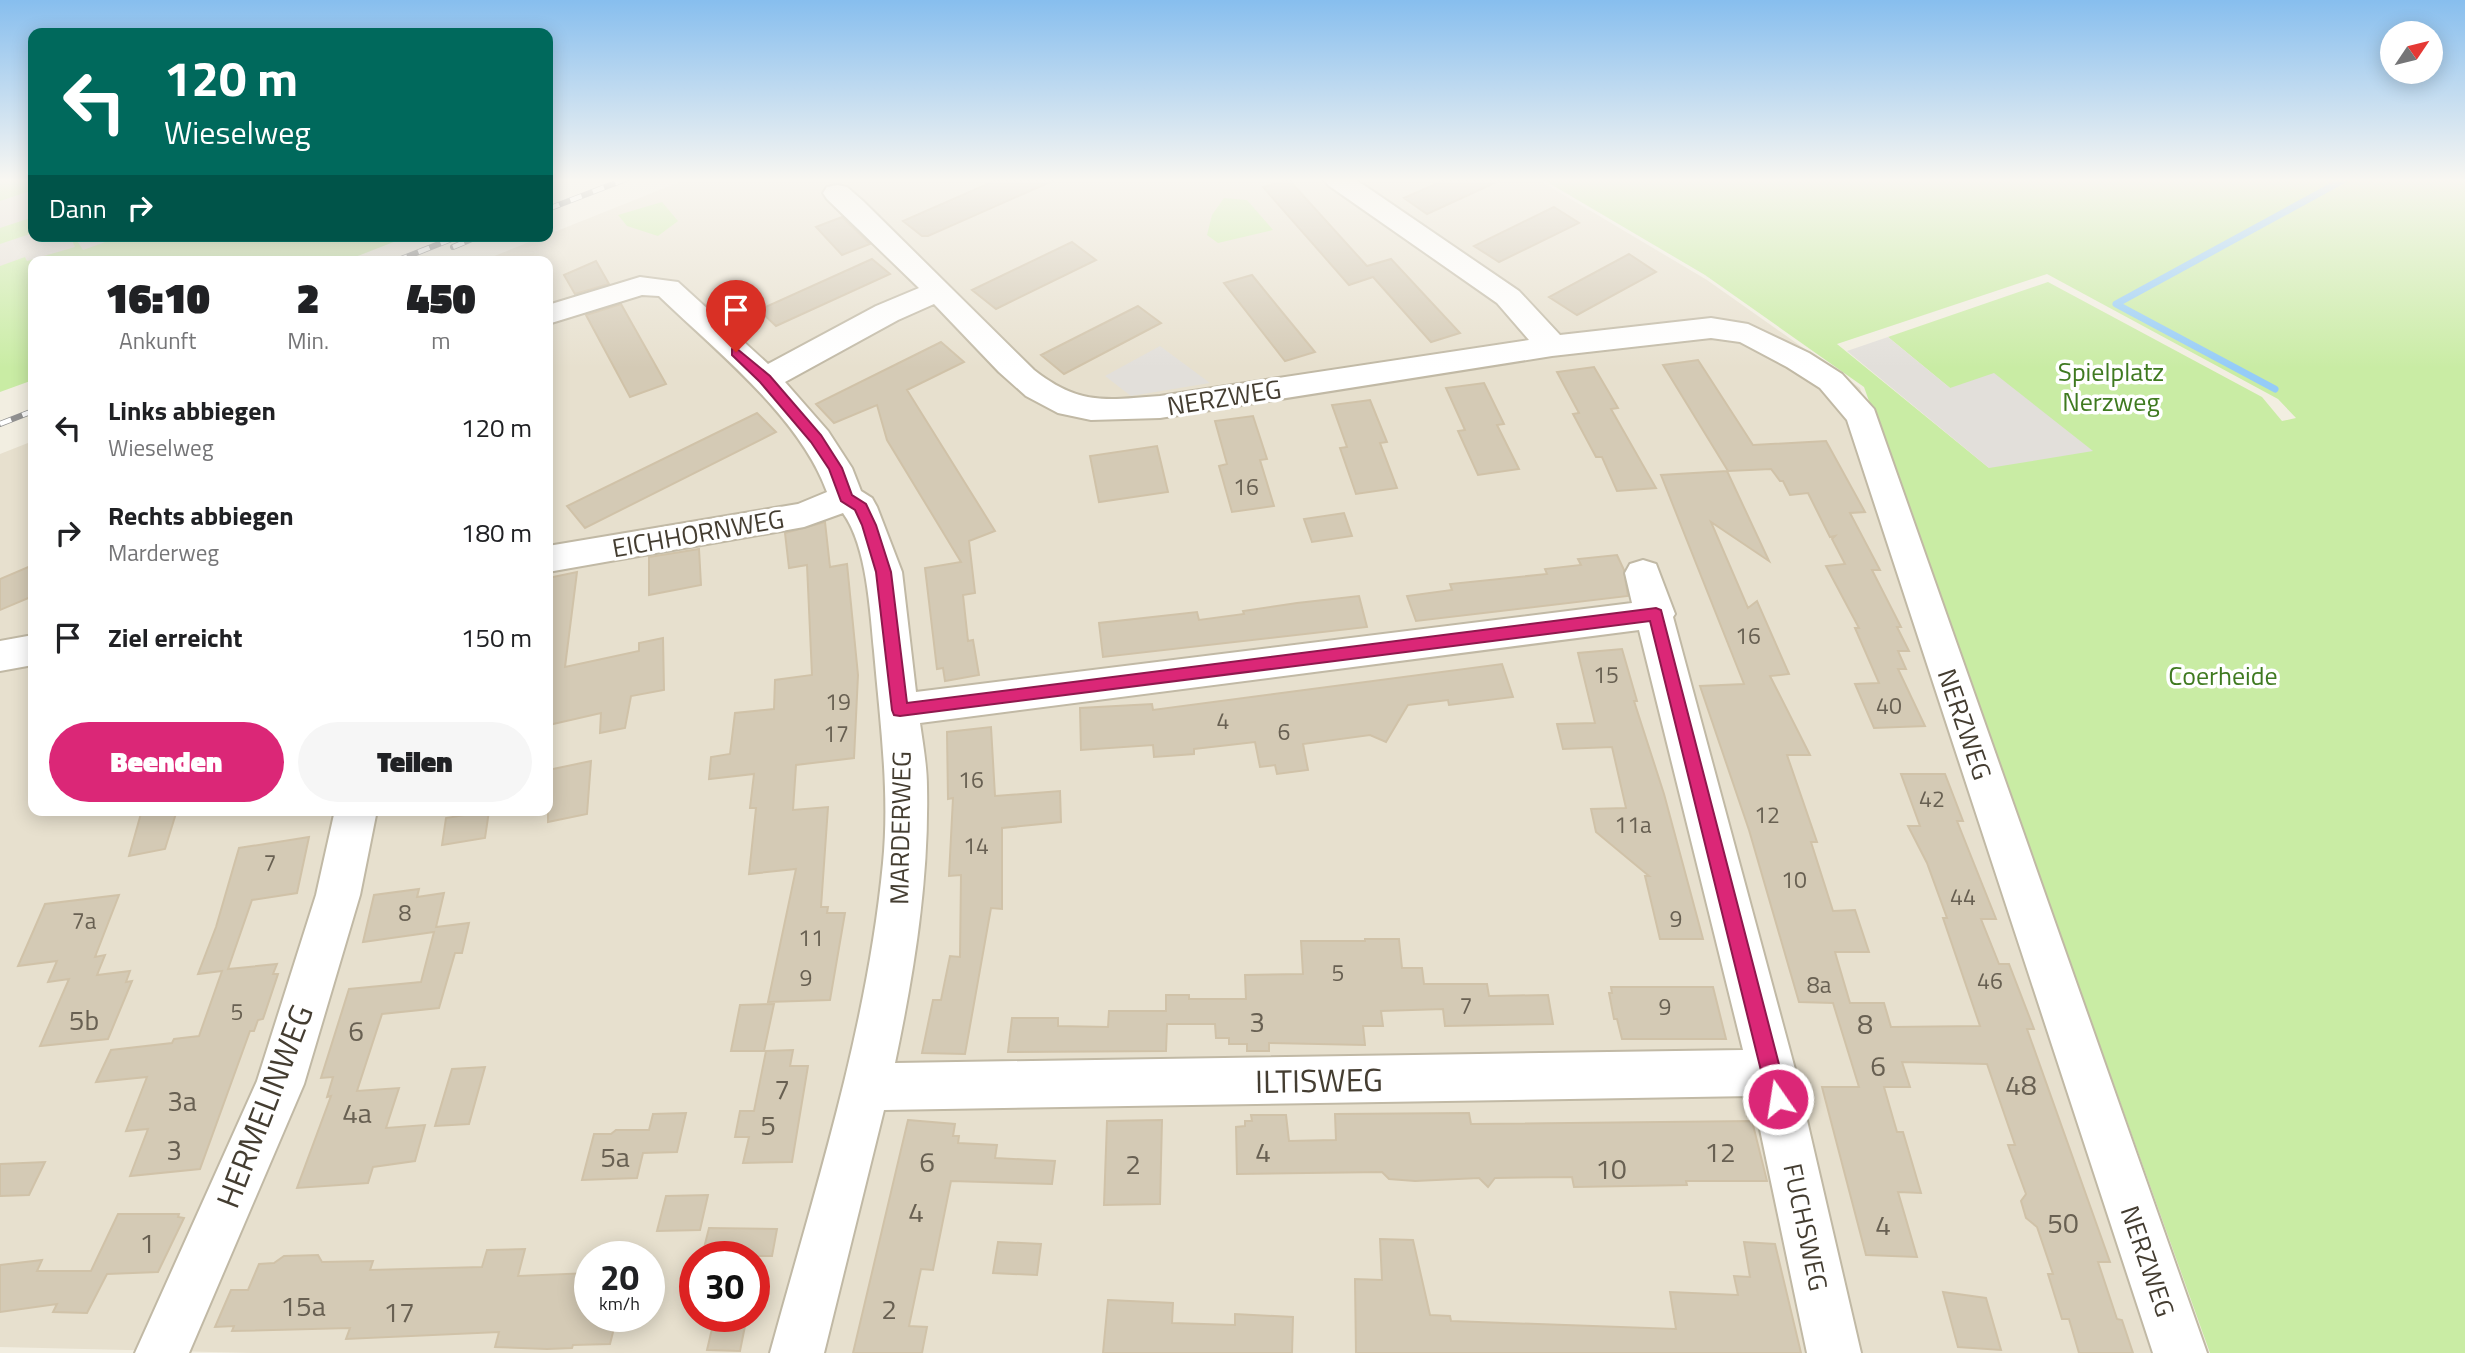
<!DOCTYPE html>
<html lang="de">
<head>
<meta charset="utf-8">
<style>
	body { margin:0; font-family:"Titillium Web",sans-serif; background:#f6f6f6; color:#202124; height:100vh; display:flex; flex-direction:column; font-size:26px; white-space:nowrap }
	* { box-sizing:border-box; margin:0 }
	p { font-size:23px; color:#757577 }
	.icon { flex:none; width:38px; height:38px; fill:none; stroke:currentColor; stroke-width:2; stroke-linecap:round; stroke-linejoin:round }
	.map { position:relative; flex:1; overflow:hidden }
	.side { position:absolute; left:28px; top:256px; width:525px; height:560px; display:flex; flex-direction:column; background:#fff; border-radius:14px; box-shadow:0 4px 18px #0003 }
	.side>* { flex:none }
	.hud { position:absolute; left:28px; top:28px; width:525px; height:214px; border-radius:14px; box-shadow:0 4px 18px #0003; background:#00695c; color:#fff; overflow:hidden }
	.needle { width:46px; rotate:55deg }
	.tools { position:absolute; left:2380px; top:21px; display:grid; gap:14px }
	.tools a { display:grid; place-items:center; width:63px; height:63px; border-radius:50%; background:#fff; box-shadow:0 4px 18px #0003; font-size:35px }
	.speed { position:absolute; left:574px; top:1241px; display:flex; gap:14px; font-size:35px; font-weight:700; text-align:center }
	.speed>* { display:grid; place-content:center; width:91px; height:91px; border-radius:50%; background:#fff; box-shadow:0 4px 18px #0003; line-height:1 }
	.speed small { font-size:18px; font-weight:400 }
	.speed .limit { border:10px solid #d22; background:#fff; color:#111 }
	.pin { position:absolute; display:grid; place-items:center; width:60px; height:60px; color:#fff; margin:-72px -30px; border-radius:50% 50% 50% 0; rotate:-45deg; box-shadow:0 0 7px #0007 }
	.pin .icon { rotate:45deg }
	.me { position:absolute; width:77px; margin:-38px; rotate:347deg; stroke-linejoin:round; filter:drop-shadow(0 0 5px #0008) }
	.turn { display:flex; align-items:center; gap:24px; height:147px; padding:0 21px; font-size:32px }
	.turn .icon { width:91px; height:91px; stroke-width:2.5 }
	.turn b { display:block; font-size:49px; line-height:60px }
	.then { display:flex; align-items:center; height:66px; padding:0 21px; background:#0003; gap:14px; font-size:26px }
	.eta { display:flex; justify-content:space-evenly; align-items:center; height:119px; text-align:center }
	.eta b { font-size:42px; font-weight:800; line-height:49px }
	.button { display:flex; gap:14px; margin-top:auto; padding:14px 21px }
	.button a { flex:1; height:80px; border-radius:42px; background:#db2777; color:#fff; font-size:28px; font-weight:800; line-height:80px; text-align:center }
	.button a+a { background:#f6f6f6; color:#202124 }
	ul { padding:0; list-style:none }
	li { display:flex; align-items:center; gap:21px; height:105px; padding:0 21px }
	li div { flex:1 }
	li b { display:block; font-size:26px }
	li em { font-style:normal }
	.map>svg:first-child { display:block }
</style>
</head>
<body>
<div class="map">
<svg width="2465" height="1353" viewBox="0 0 2465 1353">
	<rect width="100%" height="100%" fill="#f2eee1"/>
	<path fill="#e7e0ce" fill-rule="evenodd" d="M 687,179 L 1537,179 L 1707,280 L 1860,388 L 2201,1353 L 254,1353 L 0,1347 L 0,454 L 33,441 L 33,810 L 548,810 L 548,261 L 482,261 ZM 590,1256 L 649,1256 L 649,1316 L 590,1316 ZM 695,1256 L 754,1256 L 754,1316 L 695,1316 Z"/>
	<path fill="#e4ded6" d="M 0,179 L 33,179 L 33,236 L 377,236 L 33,261 L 0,379 Z"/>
	<path fill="#c9eca4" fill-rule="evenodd" d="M 0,179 L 33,179 L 33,190 L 0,201 Z
		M 1542,179 L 2465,179 L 2465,1353 L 2210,1353 L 1864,387 L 1705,275 ZM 2047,274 L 2278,399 L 2296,418 L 2282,421 L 2262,397 L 2048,282 L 1888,337 L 1950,388 L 1989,468 L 1837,344 Z
		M 1224,198 L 1247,200 L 1273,230 L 1218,243 L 1207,235 L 1212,215 Z
		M 662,202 L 678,221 L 658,236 L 627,226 L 618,215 Z
		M 33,217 L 33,233 L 0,244 L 0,228 Z
		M 70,236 L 74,236 L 83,250 L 122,236 L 409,236 L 345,261 L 33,261 L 33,380 L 0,392 L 0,266 L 25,257 L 27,261 L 75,247 Z"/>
	<path fill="#e2dfda" d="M 1888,337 L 1950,388 L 1994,373 L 2093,451 L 1989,468 L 1847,351 Z
		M 1160,346 L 1210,383 L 1131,396 L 1105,376 Z"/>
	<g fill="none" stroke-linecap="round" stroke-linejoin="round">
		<path stroke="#95ccf7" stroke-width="7" d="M 2275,389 L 2116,304 L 2345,179"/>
	</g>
	<path fill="#d4cab5" stroke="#d0c2a8" stroke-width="2" d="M 999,179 L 1057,179 L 928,236 L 922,236 L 903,221 Z
		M 1447,179 L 1503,179 L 1427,214 L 1404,198 Z
		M 1289,180 L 1367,266 L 1391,259 L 1460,333 L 1431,342 L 1373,277 L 1349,285 L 1263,187 Z
		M 1554,207 L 1579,223 L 1499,262 L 1474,246 Z
		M 842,217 L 870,244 L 842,255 L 816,227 Z
		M 1072,242 L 1096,260 L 996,309 L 972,290 Z
		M 1629,254 L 1656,272 L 1577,315 L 1549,297 Z
		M 872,259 L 890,274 L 776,326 L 759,310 Z
		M 596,261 L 609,284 L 575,294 L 564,275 Z
		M 1252,275 L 1278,307 L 1315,352 L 1285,361 L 1224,283 Z
		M 621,304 L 666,384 L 630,397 L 586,315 Z
		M 1138,306 L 1161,323 L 1064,374 L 1041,355 Z
		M 941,342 L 964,362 L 907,390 L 995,531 L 969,541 L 975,593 L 963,595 L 968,641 L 973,640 L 979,675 L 945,681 L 943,668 L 937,669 L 925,568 L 961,562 L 887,440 L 877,405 L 834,423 L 816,404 Z
		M 1698,360 L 1753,445 L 1826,441 L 1865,512 L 1850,513 L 1880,570 L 1872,570 L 1901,627 L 1897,627 L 1909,651 L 1898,651 L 1906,669 L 1898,669 L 1925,726 L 1874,728 L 1855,684 L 1879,683 L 1855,628 L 1859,628 L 1826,566 L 1845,564 L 1832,539 L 1835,536 L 1830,537 L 1808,493 L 1790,495 L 1783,481 L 1780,481 L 1771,469 L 1728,471 L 1663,365 Z
		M 1594,367 L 1618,408 L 1611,409 L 1656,488 L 1617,491 L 1602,457 L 1596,457 L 1573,414 L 1579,413 L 1557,372 Z
		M 1484,383 L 1504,424 L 1497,425 L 1519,469 L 1478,475 L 1458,431 L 1465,430 L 1446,388 Z
		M 1370,400 L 1387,442 L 1380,443 L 1397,488 L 1356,494 L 1340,448 L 1347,447 L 1332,405 Z
		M 757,413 L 776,432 L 585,528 L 567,506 Z
		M 1253,416 L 1267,459 L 1260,460 L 1274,506 L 1232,512 L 1219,466 L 1227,464 L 1215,421 Z
		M 1157,446 L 1168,492 L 1099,502 L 1090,456 Z
		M 1727,471 L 1769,561 L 1711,522 L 1748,608 L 1757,601 L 1789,674 L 1770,676 L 1810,755 L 1787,755 L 1817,842 L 1811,842 L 1833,911 L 1855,910 L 1869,952 L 1835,952 L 1850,1003 L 1884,1003 L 1891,1027 L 1980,1026 L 1943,918 L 1947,918 L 1927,863 L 1908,826 L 1920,826 L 1901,774 L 1945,774 L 1963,821 L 1957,821 L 1996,919 L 1981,919 L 1999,964 L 2009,964 L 2034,1029 L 2027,1029 L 2110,1262 L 2098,1262 L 2117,1319 L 2122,1320 L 2133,1353 L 2079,1353 L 2069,1319 L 2062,1319 L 2048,1274 L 2053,1274 L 2037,1227 L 2026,1218 L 2021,1201 L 2026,1194 L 2008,1145 L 2015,1145 L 1987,1064 L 1902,1062 L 1910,1087 L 1884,1087 L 1897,1132 L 1903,1132 L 1921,1193 L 1898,1192 L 1917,1257 L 1866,1255 L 1822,1087 L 1859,1087 L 1833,1003 L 1799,1002 L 1749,830 L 1700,686 L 1744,684 L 1661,475 Z
		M 1344,513 L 1352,536 L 1312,542 L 1304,519 Z
		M 825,522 L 830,567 L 847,564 L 858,675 L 854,758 L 796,765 L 793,810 L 828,807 L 821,907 L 828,907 L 827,913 L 845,913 L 830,1000 L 768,1002 L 796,869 L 749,874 L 756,808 L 750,808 L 754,774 L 709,779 L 711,757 L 730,754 L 735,713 L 774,709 L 775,680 L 812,675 L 807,565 L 789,568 L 785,533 Z
		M 699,549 L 701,585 L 649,595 L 649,557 Z
		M 1617,555 L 1624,570 L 1628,596 L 1416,621 L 1407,596 L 1452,590 L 1450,584 L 1547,574 L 1545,569 L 1581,565 L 1578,559 Z
		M 33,565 L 33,596 L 0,610 L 0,579 Z
		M 577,572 L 565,667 L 639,651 L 639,643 L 663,638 L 664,690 L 631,696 L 625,728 L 600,733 L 601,713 L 549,725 L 548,578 Z
		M 1359,596 L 1367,627 L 1103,657 L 1099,623 L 1197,612 L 1199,620 L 1244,614 L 1243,611 L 1297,603 Z
		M 1622,649 L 1637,701 L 1634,701 L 1664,794 L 1703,939 L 1660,939 L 1645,876 L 1649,876 L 1596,832 L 1591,809 L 1626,808 L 1612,747 L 1563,749 L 1557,724 L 1595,723 L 1578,653 Z
		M 1502,664 L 1513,697 L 1449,705 L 1448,700 L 1408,705 L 1386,742 L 1370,735 L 1303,744 L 1308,770 L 1277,774 L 1275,765 L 1260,767 L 1255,742 L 1194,749 L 1194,754 L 1154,757 L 1153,745 L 1081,750 L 1080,708 L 1152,704 L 1153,710 Z
		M 991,727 L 995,796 L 1060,791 L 1061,822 L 1002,828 L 1002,909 L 991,908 L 965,1054 L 922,1053 L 933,1000 L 941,1000 L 950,956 L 960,957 L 961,875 L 949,876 L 953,798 L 948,799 L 947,732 Z
		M 591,761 L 587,814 L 548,822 L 548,770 Z
		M 142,810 L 177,810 L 165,849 L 129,856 Z
		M 489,811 L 485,838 L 442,845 L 446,818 Z
		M 309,837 L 297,893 L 252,900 L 228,969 L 277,964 L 273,974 L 278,974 L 263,1019 L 258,1020 L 254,1031 L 250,1031 L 200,1169 L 130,1176 L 148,1129 L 126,1131 L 147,1077 L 96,1082 L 111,1050 L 172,1043 L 174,1039 L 199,1036 L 222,971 L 198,974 L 216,927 L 239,848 Z
		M 419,889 L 417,897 L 444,893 L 436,927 L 469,923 L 462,953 L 455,953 L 439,1008 L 382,1014 L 357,1091 L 399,1088 L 386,1128 L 425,1125 L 415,1161 L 373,1167 L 368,1183 L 297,1188 L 331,1096 L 327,1097 L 333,1077 L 321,1078 L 349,989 L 421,982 L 434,932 L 363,942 L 374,895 Z
		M 119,895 L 95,957 L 105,955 L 97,975 L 130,971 L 126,982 L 132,981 L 108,1039 L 40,1046 L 69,979 L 48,982 L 57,961 L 18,966 L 45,904 Z
		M 1365,939 L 1399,939 L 1402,968 L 1422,968 L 1424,984 L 1487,984 L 1489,996 L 1548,995 L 1553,1024 L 1445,1026 L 1443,1009 L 1381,1011 L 1383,1026 L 1363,1026 L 1365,1045 L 1269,1043 L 1269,1051 L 1247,1051 L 1247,1044 L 1229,1044 L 1229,1038 L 1216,1038 L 1215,1024 L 1167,1024 L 1166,1051 L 1008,1052 L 1012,1018 L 1058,1018 L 1058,1026 L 1108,1027 L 1109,1011 L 1166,1011 L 1166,995 L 1189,995 L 1189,999 L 1246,999 L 1245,975 L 1303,974 L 1301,941 L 1365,941 Z
		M 1611,987 L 1713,987 L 1726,1039 L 1622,1039 L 1617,1019 L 1614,1019 L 1609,993 L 1612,993 Z
		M 774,1004 L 764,1051 L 731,1051 L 740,1005 Z
		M 793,1050 L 790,1066 L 808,1066 L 792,1162 L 743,1163 L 749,1137 L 735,1137 L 740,1111 L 754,1111 L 766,1051 Z
		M 485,1067 L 469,1124 L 435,1126 L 452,1069 Z
		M 686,1113 L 677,1152 L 643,1153 L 637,1178 L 582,1180 L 594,1134 L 611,1134 L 616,1130 L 649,1130 L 653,1114 Z
		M 1469,1113 L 1471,1124 L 1752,1121 L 1767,1181 L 1686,1181 L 1687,1185 L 1574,1187 L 1572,1177 L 1495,1178 L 1488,1187 L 1479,1178 L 1415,1181 L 1389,1179 L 1382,1172 L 1237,1174 L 1236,1127 L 1245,1126 L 1245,1121 L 1252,1121 L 1251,1115 L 1286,1115 L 1289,1141 L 1336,1140 L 1335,1114 Z
		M 908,1120 L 955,1124 L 953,1136 L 959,1136 L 958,1143 L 997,1145 L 995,1158 L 1055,1161 L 1052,1184 L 951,1181 L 933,1270 L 921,1269 L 909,1326 L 927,1327 L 922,1353 L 853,1353 Z
		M 1162,1120 L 1160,1204 L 1104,1205 L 1107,1121 Z
		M 45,1162 L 29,1195 L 0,1196 L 0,1164 Z
		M 708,1195 L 700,1230 L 657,1231 L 666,1196 Z
		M 118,1214 L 179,1214 L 178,1217 L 184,1218 L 158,1272 L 107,1274 L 87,1313 L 53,1312 L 57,1304 L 0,1312 L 0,1265 L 42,1260 L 37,1271 L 91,1271 Z
		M 709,1228 L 777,1229 L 772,1256 L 702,1256 Z
		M 1380,1239 L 1413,1240 L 1430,1315 L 1450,1316 L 1451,1321 L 1676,1329 L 1670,1292 L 1738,1295 L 1734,1276 L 1750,1277 L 1744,1242 L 1775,1244 L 1801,1353 L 1356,1353 L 1355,1279 L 1382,1280 Z
		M 998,1242 L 1041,1244 L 1037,1275 L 993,1273 Z
		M 525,1249 L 518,1276 L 590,1273 L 590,1316 L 617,1316 L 610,1344 L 573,1345 L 572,1348 L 547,1349 L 495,1347 L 499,1332 L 346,1339 L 350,1328 L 232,1331 L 234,1326 L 215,1327 L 231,1290 L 248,1290 L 259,1264 L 274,1263 L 284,1256 L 318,1255 L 322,1262 L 373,1261 L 370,1270 L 482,1267 L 487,1250 Z
		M 1943,1292 L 1986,1298 L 2001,1350 L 1958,1347 Z
		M 1108,1300 L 1173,1303 L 1172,1323 L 1235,1325 L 1235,1314 L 1293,1317 L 1292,1353 L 1103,1353 Z
		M 715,1316 L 747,1316 L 740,1351 L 707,1350 Z"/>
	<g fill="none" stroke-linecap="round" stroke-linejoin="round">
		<defs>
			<path id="minor" d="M 1324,179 L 1355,179 L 1519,291 L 1560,335 L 1711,318 L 1748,324 L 1809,353 L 1842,374 L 1874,409 L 2207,1353 L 2153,1353 L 1847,420 L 1820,388 L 1787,367 L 1740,342 L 1711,338 L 1552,356 L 1160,418 L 1091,420 L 1058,413 L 1026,396 L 999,372 L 934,304 L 898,320 L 785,382 L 828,431 L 852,468 L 861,491 L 872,498 L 877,507 L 902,572 L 916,692 L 1632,603 L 1625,573 L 1630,564 L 1643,560 L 1656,564 L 1675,614 L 1673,617 L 1796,1073 L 1861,1353 L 1807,1353 L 1753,1096 L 884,1110 L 824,1353 L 770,1353 C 814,1192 867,1030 883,863 C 890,792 880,721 874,651 C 870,611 867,546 843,513 L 804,527 L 548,572 L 548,546 L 798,504 L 827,492 C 800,417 716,351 659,296 L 642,295 L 548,324 L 548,305 L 640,277 L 678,282 L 768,364 L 876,306 L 919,288 L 827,199 L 823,193 L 827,187 L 837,185 L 847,187 L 863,201 L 1034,370 C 1080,406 1106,400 1160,396 L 1529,340 L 1497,303 L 1328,185 ZM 1639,630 L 1743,1050 L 895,1063 C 914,972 929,881 927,787 C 927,766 923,744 920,723 Z
				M 33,635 L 33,665 L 0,671 L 0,641 Z
				M 335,810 L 377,810 L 360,895 L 304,1084 L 189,1353 L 135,1353 L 257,1081 L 316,895 Z"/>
		</defs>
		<use href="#minor" stroke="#c1b9a5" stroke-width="4"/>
		<use href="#minor" fill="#fff" fill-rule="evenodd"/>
		<defs>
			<path id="rail" d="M 548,209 L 626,179
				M 453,247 L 479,236
				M 396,261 L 459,236
				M 0,424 L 33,411"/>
		</defs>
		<use href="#rail" stroke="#929292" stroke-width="6"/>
		<use href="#rail" stroke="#fff" stroke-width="4.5" stroke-dasharray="12" stroke-linecap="butt"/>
	</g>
	<linearGradient id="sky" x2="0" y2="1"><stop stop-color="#87beee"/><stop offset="0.49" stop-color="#f9f7f2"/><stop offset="1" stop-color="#f9f7f2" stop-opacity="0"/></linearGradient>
	<rect width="2465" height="368" fill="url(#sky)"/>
	<path fill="#db2777" stroke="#8e194d" stroke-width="2" d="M 736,348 L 770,376 L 821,435 L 842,468 L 852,495 L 866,504 L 876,525 L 891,572 L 907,703 L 1656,608 L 1661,610 L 1788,1099 L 1785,1106 L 1778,1109 L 1771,1106 L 1768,1099 L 1650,621 L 900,716 L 894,715 L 892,710 L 876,572 L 862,525 L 855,510 L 841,501 L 829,469 L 811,442 L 760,382 L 732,355 L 732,349 Z"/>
	<g text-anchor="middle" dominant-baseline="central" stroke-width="7" stroke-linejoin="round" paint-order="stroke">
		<g font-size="23" fill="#686052">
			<text x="1246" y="486">16</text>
			<text x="1748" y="635">16</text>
			<text x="1606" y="674">15</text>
			<text x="838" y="701">19</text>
			<text x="1889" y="705">40</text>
			<text x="1223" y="720">4</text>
			<text x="1284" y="731">6</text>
			<text x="836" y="733">17</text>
			<text x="971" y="779">16</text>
			<text x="1932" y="798">42</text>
			<text x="1767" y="814">12</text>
			<text x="1633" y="824">11a</text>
			<text x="976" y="845">14</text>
			<text x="270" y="862">7</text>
			<text x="1794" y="879">10</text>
			<text x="1963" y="896">44</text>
			<text x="405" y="912">8</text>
			<text x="1676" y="918">9</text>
			<text x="84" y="920">7a</text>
			<text x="811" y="937">11</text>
			<text x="1338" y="972">5</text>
			<text x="806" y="977">9</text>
			<text x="1990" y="980">46</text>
			<text x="1819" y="984">8a</text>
			<text x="1466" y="1005">7</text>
			<text x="1665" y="1006">9</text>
			<text x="237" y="1011">5</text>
		</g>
		<g font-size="26" fill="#3f7a20" stroke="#fff">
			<text x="2111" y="371">Spielplatz<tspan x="2111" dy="30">Nerzweg</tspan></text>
			<text x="2223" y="675">Coerheide</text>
		</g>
		<g font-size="26" fill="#443d31" stroke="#fff">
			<text transform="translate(1224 397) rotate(-9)">NERZWEG</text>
			<text transform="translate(698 533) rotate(-10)">EICHHORNWEG</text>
			<text transform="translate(1965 724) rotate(71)">NERZWEG</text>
			<text transform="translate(900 828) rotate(-89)">MARDERWEG</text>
			<text transform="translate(1806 1227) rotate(78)">FUCHSWEG</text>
			<text transform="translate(2148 1261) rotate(71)">NERZWEG</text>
		</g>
		<g font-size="28" fill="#686052">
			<text x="84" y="1019">5b</text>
			<text x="1257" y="1021">3</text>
			<text x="1865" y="1023">8</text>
			<text x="356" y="1030">6</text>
			<text x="1878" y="1065">6</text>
			<text x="2021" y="1084">48</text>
			<text x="782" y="1088">7</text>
			<text x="182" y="1100">3a</text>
			<text x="357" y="1112">4a</text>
			<text x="768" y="1124">5</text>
			<text x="174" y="1149">3</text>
			<text x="1263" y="1151">4</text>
			<text x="1720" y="1151">12</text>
			<text x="615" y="1156">5a</text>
			<text x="927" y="1161">6</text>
			<text x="1133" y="1163">2</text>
			<text x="1611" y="1168">10</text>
			<text x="916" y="1211">4</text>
			<text x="2063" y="1222">50</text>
			<text x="1883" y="1224">4</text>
			<text x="147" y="1242">1</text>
			<text x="303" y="1305">15a</text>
			<text x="889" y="1308">2</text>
			<text x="399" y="1311">17</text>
		</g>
		<g font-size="32" fill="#443d31" stroke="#fff">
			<text transform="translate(1319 1080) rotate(-1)">ILTISWEG</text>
			<text transform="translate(264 1106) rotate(-69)">HERMELINWEG</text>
		</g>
	</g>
</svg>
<div class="tools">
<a><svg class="needle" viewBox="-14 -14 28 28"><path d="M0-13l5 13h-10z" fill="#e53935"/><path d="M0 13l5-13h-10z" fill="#757577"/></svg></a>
</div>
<div class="speed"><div>20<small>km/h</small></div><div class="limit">30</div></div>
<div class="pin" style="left:736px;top:352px;background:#d93025"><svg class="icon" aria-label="arrive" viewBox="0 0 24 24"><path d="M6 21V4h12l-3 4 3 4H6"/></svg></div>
<svg class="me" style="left:1778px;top:1099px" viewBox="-20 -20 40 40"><circle r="17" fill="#db2777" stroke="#fff" stroke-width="3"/><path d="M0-11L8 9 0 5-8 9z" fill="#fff"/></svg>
<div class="hud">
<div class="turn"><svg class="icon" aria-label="left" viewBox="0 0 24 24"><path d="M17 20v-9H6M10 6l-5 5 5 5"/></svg><div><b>120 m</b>Wieselweg</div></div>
<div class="then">Dann<svg class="icon" aria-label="right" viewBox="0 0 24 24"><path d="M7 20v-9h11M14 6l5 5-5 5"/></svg></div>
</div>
<section class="side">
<div class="eta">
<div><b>16:10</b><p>Ankunft</p></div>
<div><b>2</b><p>Min.</p></div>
<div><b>450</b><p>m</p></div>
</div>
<ul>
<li><svg class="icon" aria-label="left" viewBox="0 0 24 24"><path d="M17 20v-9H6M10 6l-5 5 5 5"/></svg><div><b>Links abbiegen</b><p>Wieselweg</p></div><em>120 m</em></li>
<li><svg class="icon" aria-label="right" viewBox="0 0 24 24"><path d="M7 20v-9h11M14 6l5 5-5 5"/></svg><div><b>Rechts abbiegen</b><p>Marderweg</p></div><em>180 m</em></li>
<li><svg class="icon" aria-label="arrive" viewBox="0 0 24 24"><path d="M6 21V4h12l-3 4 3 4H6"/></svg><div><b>Ziel erreicht</b></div><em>150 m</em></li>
</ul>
<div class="button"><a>Beenden</a><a>Teilen</a></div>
</section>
</div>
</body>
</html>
